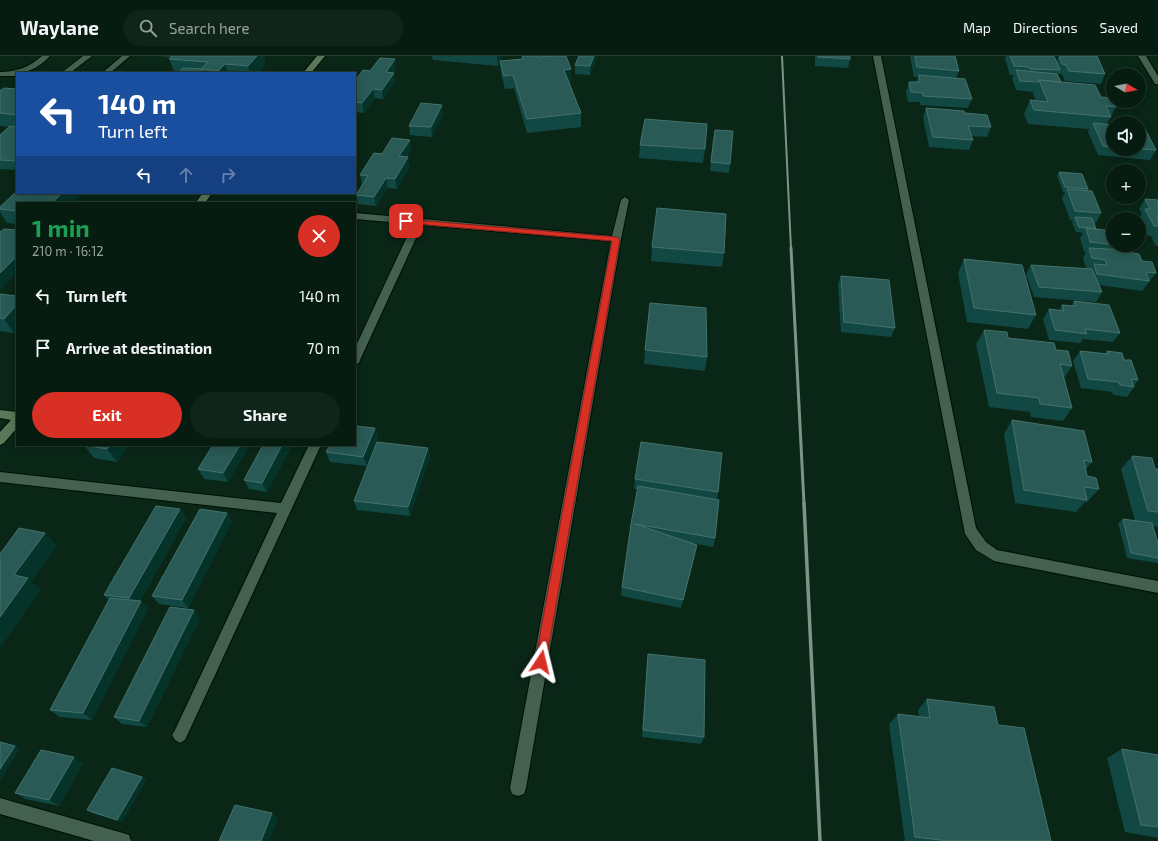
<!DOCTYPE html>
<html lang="en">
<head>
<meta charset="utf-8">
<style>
	body { margin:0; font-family:"Exo 2",sans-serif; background:#10251a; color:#f1f3f6; height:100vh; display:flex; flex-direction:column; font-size:15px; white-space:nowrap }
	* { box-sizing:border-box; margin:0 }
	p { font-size:13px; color:#98a19f }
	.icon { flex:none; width:22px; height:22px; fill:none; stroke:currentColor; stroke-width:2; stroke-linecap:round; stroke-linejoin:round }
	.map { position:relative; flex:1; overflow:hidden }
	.sheet { position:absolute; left:16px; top:146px; width:340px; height:244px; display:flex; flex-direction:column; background:#071c11; border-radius:0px; box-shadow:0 2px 10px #0003,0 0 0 1px #283a31 }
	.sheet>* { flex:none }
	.banner { position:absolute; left:16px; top:16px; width:340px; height:122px; border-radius:0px; box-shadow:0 2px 10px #0003,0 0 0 1px #283a31; background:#1a4fa0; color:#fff; overflow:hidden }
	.needle { width:26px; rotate:100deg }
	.tools { position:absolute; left:1106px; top:12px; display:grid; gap:8px }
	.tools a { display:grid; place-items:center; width:40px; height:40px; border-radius:50%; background:#071c11; box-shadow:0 2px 10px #0003,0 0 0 1px #283a31; font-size:20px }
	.pin { position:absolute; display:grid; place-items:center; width:34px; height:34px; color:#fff; margin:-17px; border-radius:8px; box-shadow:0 2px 6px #0006 }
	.me { position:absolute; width:44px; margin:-22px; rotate:10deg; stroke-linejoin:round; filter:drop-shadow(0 0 3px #0008) }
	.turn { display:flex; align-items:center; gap:14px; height:84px; padding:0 16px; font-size:18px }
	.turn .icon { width:52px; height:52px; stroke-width:2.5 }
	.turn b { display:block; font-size:28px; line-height:34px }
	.lanes { display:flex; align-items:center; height:38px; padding:0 16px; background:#0003; justify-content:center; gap:20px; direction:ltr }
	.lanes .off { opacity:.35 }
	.round { display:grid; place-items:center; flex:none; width:42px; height:42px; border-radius:21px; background:#10251a }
	.summary { display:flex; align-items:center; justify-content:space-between; height:68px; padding:0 16px }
	h1 { font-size:24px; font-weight:700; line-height:30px; color:#1e9e55 }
	.button { display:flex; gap:8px; margin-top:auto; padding:8px 16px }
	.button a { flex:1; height:46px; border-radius:24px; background:#d93025; color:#fff; font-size:16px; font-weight:700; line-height:46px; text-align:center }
	.button a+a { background:#10251a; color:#f1f3f6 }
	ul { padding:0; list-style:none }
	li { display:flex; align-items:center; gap:12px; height:52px; padding:0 16px }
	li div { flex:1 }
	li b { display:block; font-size:15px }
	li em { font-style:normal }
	header { display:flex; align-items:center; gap:24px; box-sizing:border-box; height:56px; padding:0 20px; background:#071c11; border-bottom:1px solid #283a31 }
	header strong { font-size:19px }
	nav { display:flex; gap:22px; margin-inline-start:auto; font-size:14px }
	.search { width:280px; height:36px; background:#10251a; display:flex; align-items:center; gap:10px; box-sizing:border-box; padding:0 14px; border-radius:22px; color:#98a19f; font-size:15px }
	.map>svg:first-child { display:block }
</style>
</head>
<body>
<header>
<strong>Waylane</strong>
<div class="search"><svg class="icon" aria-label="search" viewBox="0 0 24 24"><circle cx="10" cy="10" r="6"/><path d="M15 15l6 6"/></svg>Search here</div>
<nav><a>Map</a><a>Directions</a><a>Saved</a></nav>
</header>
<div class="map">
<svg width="1158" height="785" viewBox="0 0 1158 785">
	<rect width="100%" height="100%" fill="#092617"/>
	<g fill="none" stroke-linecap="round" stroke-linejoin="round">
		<defs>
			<path id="lane" d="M 42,0 L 50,0 C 42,9 29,17 17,17 L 17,20 L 0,20 L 0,16 C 17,16 29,11 42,0 Z
				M 83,0 L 92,0 L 70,17 L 61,17 Z
				M 122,0 L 130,0 L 110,17 L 102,17 Z"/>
			<path id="street" d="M 873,0 L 881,0 L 976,472 L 986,486 L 997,494 L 1158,525 L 1158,537 L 994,505 L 976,494 L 965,478 Z
				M 1138,0 L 1146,0 L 1158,20 L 1158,28 L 1155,28 Z
				M 625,141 L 629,144 L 621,183 L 526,732 L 524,738 L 518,740 L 512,738 L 510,732 L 611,185 L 422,169 L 360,304 L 359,307 L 355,308 L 355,292 L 413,168 L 355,163 L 355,157 L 612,180 L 621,144 Z
				M 309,389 L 321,389 L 185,684 L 180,687 L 175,684 L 172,679 L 175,674 L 277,457 L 0,426 L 0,416 L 281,447 Z
				M 0,742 L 123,777 L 129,779 L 131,785 L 94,785 L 0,758 Z"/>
			<path id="secondary" d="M 317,0 L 325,0 L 311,17 L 303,17 Z
				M 203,137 L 212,137 L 205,147 L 195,147 Z
				M 0,354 L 17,356 L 17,372 L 4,387 L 0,389 L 0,376 L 11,364 L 0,362 Z"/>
		</defs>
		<use href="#lane" stroke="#000f04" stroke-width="2"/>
		<use href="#street" stroke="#000f04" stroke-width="2"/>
		<use href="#secondary" stroke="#000f04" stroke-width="2"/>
		<use href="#lane" fill="#44614f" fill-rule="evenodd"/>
		<use href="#street" fill="#44614f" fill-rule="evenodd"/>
		<use href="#secondary" fill="#5b7859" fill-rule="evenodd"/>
		<path stroke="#7d9487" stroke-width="2" d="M 782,0 L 791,193"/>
		<path stroke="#7d9487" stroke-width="3" d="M 791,192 L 804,448"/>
		<path stroke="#7d9487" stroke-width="3.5" d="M 804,447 L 820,785"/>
	</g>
	<path fill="#124843" d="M 157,0 L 264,0 L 266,8 L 258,17 L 178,17 L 178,16 L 174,16 L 169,3 L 170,1 Z
		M 432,0 L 503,0 L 500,5 L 522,3 L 522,0 L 538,1 L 571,26 L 569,27 L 581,57 L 581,71 L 527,77 L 514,32 L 505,33 L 501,18 L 500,5 L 498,10 L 433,4 Z
		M 597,0 L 590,19 L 575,18 L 575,9 Z
		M 815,0 L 850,0 L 850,3 L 848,12 L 815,10 Z
		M 910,0 L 955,0 L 959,15 L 956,22 L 972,43 L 968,52 L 920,49 L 920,46 L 908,46 L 906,35 L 909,26 L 916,26 L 918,21 L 914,21 Z
		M 1006,0 L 1054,0 L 1057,5 L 1058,0 L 1097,0 L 1105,18 L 1101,28 L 1065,25 L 1062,18 L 1058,18 L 1058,19 L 1061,26 L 1101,41 L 1116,51 L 1107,68 L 1113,69 L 1113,93 L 1139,93 L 1156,94 L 1150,104 L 1098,99 L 1088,76 L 1089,73 L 1028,68 L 1024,58 L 1030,44 L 1036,45 L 1033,38 L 1034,36 L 1016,34 L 1012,23 L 1014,19 L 1010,19 L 1005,3 Z
		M 396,12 L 393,17 L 395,26 L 383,43 L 375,42 L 364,57 L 355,56 L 355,25 L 370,15 Z
		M 0,32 L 1,34 L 17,33 L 17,114 L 0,113 L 0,79 L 10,71 L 0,70 Z
		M 926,52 L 965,57 L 991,71 L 987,81 L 971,80 L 973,84 L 969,94 L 929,91 L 923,61 Z
		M 443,58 L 432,81 L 410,79 L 409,70 Z
		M 713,83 L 730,108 L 729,117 L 710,115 Z
		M 410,84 L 411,93 L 407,101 L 410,111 L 397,133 L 388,132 L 376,150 L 358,148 L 356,139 L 362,129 L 360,119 L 382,98 Z
		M 640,89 L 705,93 L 703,107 L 639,102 Z
		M 1059,116 L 1088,133 L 1088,134 L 1101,157 L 1096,167 L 1094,167 L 1096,173 L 1130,191 L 1127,197 L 1142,205 L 1156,217 L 1142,235 L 1099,229 L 1102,236 L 1096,246 L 1034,241 L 1026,218 L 1031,209 L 1091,213 L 1091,212 L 1086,212 L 1083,202 L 1086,196 L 1084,196 L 1080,182 L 1083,177 L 1076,176 L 1072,166 L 1073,165 L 1070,164 L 1062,142 L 1065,136 L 1063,136 L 1057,120 Z
		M 1145,143 L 1158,144 L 1158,190 L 1156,190 L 1151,180 L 1147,179 L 1139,162 L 1142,158 L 1139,153 Z
		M 17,147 L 17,168 L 7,167 L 0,156 L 0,151 Z
		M 652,191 L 724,197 L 722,211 L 651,205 Z
		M 964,203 L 1036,259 L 1028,273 L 967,266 L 958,217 Z
		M 841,220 L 895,272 L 891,281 L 841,276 L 838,229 Z
		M 0,238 L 14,277 L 0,275 Z
		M 1074,245 L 1120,277 L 1113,286 L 1083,283 L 1080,287 L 1049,284 L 1043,263 L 1049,253 L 1059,254 L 1062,249 L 1071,250 Z
		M 984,274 L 1008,282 L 1056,294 L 1072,310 L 1064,322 L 1072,352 L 1063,365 L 1031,361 L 1030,356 L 989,351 L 976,288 Z
		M 645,294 L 707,301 L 705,315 L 644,308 Z
		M 1080,295 L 1105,298 L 1107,295 L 1124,304 L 1138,324 L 1134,330 L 1134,331 L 1127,341 L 1113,339 L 1112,336 L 1081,332 L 1073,305 Z
		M 1012,364 L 1092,406 L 1086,413 L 1087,420 L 1099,433 L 1087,446 L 1085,446 L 1076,456 L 1015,447 L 1004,378 Z
		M 375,372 L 378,381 L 367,410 L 330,406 L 326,396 Z
		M 84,389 L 129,389 L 117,406 L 94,402 Z
		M 213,389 L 250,389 L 228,426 L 204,423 L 198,413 Z
		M 263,389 L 292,389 L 267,436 L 249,433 L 244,424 Z
		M 428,392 L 430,401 L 410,460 L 357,454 L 354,445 Z
		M 1132,400 L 1155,413 L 1158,413 L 1158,471 L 1153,470 L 1158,487 L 1158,507 L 1127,502 L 1118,467 L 1123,463 L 1135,465 L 1121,413 Z
		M 635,423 L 718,436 L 717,443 L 715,482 L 713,491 L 692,487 L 695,497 L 681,552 L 621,540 L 622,531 L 638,433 L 634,433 Z
		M 180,453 L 186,462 L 140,545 L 148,553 L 92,664 L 60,661 L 50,654 L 109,544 L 104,539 Z
		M 227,457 L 232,466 L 188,552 L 159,548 L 152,540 Z
		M 200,562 L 147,671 L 122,668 L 114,661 Z
		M 648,598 L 704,681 L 701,688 L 642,681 L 647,606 Z
		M 927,643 L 998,669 L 1051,785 L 905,785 L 889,668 L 898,658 L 919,661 L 918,654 Z
		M 1122,693 L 1158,699 L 1158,782 L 1125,776 L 1107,702 Z
		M 83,707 L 59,750 L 26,743 L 15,737 Z
		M 142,721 L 146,724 L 122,766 L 92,757 L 87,754 Z"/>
	<path fill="#05332a" d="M 257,0 L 264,0 L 266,8 L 258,17 L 250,17 L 248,10 Z
		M 497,0 L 503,0 L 498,10 Z
		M 594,0 L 597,0 L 590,19 L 590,10 Z
		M 395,3 L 396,12 L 387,25 L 386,16 Z
		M 225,8 L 228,17 L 219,17 L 218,15 Z
		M 571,13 L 571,26 L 564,27 L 564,14 Z
		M 394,17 L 395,26 L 383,43 L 382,34 Z
		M 373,33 L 375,42 L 364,57 L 362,47 Z
		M 442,49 L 443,58 L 432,81 L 431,71 Z
		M 410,84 L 411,93 L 401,110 L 399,100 Z
		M 408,101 L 410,111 L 397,133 L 395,123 Z
		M 386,122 L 388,132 L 376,150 L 374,141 Z
		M 62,137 L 83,137 L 73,147 L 52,147 Z
		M 17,200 L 17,216 L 0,234 L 0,217 Z
		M 17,249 L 17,274 L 14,277 L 4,263 Z
		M 375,372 L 378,381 L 367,410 L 363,401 Z
		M 110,389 L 129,389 L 117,406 L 107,393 Z
		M 240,389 L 250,389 L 228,426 L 223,417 Z
		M 282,389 L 292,389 L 267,436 L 262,427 Z
		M 428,392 L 430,401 L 410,460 L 408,451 Z
		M 180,453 L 186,462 L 137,550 L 129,542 Z
		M 227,457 L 232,466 L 188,552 L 182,544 Z
		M 45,477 L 57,490 L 31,526 L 41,534 L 0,592 L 0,561 L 14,519 Z
		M 141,545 L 148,553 L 92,664 L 83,657 Z
		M 194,554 L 200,562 L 147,671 L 139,665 Z
		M 15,690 L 20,693 L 0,725 L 0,713 Z
		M 74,701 L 83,707 L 59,750 L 49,744 Z
		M 142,721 L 146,724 L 122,766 L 117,764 Z
		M 272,757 L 278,762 L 269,785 L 261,785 Z"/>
	<path fill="#295a55" stroke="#45726c" d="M 172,0 L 257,0 L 248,10 L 225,8 L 218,15 L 201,13 L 208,6 L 169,3 Z
		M 522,0 L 537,0 L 538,1 L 551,0 L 566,0 L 571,13 L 564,14 L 581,57 L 527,63 L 513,19 L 504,20 L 500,5 L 523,3 Z
		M 579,0 L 594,0 L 590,10 L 575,9 Z
		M 818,0 L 850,0 L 850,3 L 818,1 Z
		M 915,0 L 955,0 L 959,15 L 917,11 Z
		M 1010,0 L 1054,0 L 1060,14 L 1030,13 L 1029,11 L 1014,10 Z
		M 1063,0 L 1097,0 L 1105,18 L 1069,15 L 1066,9 L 1062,8 L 1059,1 L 1063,1 Z
		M 380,2 L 395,3 L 386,16 L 394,17 L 382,34 L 373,33 L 362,47 L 355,46 L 355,35 L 358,32 L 355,31 L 355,25 L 363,14 L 370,15 Z
		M 183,12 L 202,13 L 202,17 L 178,17 Z
		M 1016,14 L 1057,18 L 1061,26 L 1039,24 L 1038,26 L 1020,25 Z
		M 919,19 L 965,23 L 972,43 L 923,40 L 923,37 L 911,36 L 909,26 L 920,26 Z
		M 1039,24 L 1095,29 L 1101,41 L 1112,42 L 1116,51 L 1106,50 L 1111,61 L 1034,54 L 1030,44 L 1048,46 Z
		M 4,32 L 17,33 L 17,59 L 0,57 L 0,35 Z
		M 421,47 L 442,49 L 431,71 L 409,70 Z
		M 926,52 L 964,55 L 965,57 L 987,59 L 991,71 L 968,70 L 973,84 L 933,81 Z
		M 645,63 L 707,68 L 705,93 L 640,89 Z
		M 1093,67 L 1113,69 L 1113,91 L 1103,90 Z
		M 10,70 L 17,71 L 17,104 L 16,105 L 0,104 L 0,79 Z
		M 1139,71 L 1144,71 L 1156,94 L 1139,93 Z
		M 715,74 L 733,75 L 730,108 L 711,106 Z
		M 392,82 L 410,84 L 399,100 L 408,101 L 395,123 L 386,122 L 374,141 L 356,139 L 368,120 L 360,119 L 374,97 L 382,98 Z
		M 1059,116 L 1082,118 L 1088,133 L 1065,131 Z
		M 1067,133 L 1092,135 L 1101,157 L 1075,155 Z
		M 17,135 L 17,137 L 62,137 L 52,147 L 17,147 L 17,155 L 0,153 L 0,151 Z
		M 1145,143 L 1158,144 L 1158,170 L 1154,170 L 1145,153 L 1150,153 Z
		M 657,152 L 726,158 L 724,197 L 652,191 Z
		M 1075,161 L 1092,162 L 1096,173 L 1079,171 Z
		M 1086,172 L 1113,175 L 1113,189 L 1129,189 L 1130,191 L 1090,186 Z
		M 4,173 L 17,174 L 17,200 L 0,217 L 0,176 Z
		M 1089,192 L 1125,194 L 1126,196 L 1139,198 L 1142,205 L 1152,206 L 1156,217 L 1146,216 L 1149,225 L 1097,218 L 1094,208 L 1107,209 L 1105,204 L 1092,202 Z
		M 964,203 L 1022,209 L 1036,259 L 974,252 Z
		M 1031,209 L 1092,213 L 1102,236 L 1039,231 Z
		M 841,220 L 889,224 L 895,272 L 844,266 Z
		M 0,238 L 17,240 L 17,249 L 4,263 L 0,262 Z
		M 1074,245 L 1109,249 L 1120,277 L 1085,273 L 1087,278 L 1055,274 L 1049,253 L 1064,255 L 1062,249 L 1076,250 Z
		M 650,247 L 706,252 L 707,301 L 645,294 Z
		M 984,274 L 1007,276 L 1008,282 L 1054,287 L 1056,294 L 1068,295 L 1072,310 L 1060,308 L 1072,352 L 1040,348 L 1039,342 L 997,337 Z
		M 1080,295 L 1108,298 L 1107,295 L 1122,297 L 1124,304 L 1131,304 L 1138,324 L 1131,323 L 1134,331 L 1120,329 L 1119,326 L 1088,323 Z
		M 1012,364 L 1084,375 L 1092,406 L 1084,404 L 1087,420 L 1096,422 L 1099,433 L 1084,431 L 1087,444 L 1024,434 Z
		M 355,370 L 375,372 L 363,401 L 326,396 L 330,389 L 355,389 Z
		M 377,386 L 428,392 L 408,451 L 354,445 Z
		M 641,386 L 722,397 L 718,436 L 635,423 Z
		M 84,389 L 110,389 L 107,393 Z
		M 213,389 L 240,389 L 223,417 L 198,413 Z
		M 263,389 L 282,389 L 262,427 L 244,424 Z
		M 1132,400 L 1152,402 L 1155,413 L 1158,413 L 1158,456 L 1148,455 Z
		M 638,430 L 719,444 L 715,482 L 635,468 L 697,489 L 683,544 L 622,531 L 631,468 Z
		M 156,450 L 180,453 L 129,542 L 104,539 Z
		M 200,453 L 227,457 L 182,544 L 152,540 Z
		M 1123,463 L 1152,467 L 1158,487 L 1158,502 L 1131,497 Z
		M 19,472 L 45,477 L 14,519 L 28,522 L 0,561 L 0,498 Z
		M 110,542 L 141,545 L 83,657 L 50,654 Z
		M 170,551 L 194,554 L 139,665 L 114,661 Z
		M 648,598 L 705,604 L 704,681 L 643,674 Z
		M 927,643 L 994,651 L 998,669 L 1024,672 L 1051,785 L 949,785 L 915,781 L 898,658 L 930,662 Z
		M 0,686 L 15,690 L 0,713 Z
		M 1122,693 L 1158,699 L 1158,771 L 1141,769 Z
		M 41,694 L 74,701 L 49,744 L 15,737 Z
		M 112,712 L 142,721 L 117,764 L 87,754 Z
		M 235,749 L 272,757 L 261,785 L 219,785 Z"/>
	<path fill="#d93025" stroke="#8d1f18" d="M 404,163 L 616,181 L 620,183 L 546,606 L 545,610 L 541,612 L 537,610 L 535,606 L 612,185 L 406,167 L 403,165 Z"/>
</svg>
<div class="tools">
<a><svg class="needle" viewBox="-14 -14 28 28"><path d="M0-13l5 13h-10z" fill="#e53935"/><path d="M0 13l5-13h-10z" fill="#98a19f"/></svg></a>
<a><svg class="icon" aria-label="sound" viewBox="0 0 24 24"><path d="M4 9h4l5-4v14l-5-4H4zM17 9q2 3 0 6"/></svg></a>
<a>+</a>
<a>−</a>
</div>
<div class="pin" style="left:406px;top:165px;background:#d93025"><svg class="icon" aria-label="arrive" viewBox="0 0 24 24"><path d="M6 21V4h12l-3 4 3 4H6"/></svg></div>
<svg class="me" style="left:541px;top:606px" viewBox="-20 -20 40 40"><path d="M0-17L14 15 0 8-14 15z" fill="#d93025" stroke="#fff" stroke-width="4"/></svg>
<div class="banner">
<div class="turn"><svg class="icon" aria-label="left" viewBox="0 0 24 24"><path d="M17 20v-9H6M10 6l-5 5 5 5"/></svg><div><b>140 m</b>Turn left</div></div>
<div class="lanes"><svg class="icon" aria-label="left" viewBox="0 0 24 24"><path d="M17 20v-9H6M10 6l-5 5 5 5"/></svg><svg class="icon off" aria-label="ahead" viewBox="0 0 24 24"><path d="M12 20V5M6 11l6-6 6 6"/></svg><svg class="icon off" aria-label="right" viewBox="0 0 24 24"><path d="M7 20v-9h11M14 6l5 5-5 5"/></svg></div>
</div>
<section class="sheet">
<div class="summary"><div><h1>1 min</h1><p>210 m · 16:12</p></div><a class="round" style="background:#d93025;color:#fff"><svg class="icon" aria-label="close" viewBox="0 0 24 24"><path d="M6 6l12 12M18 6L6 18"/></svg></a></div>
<ul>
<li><svg class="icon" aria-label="left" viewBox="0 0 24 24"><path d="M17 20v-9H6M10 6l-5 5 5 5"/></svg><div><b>Turn left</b></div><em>140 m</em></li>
<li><svg class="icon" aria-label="arrive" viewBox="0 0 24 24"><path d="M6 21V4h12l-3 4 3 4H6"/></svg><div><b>Arrive at destination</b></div><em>70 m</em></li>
</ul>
<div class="button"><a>Exit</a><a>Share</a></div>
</section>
</div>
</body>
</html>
